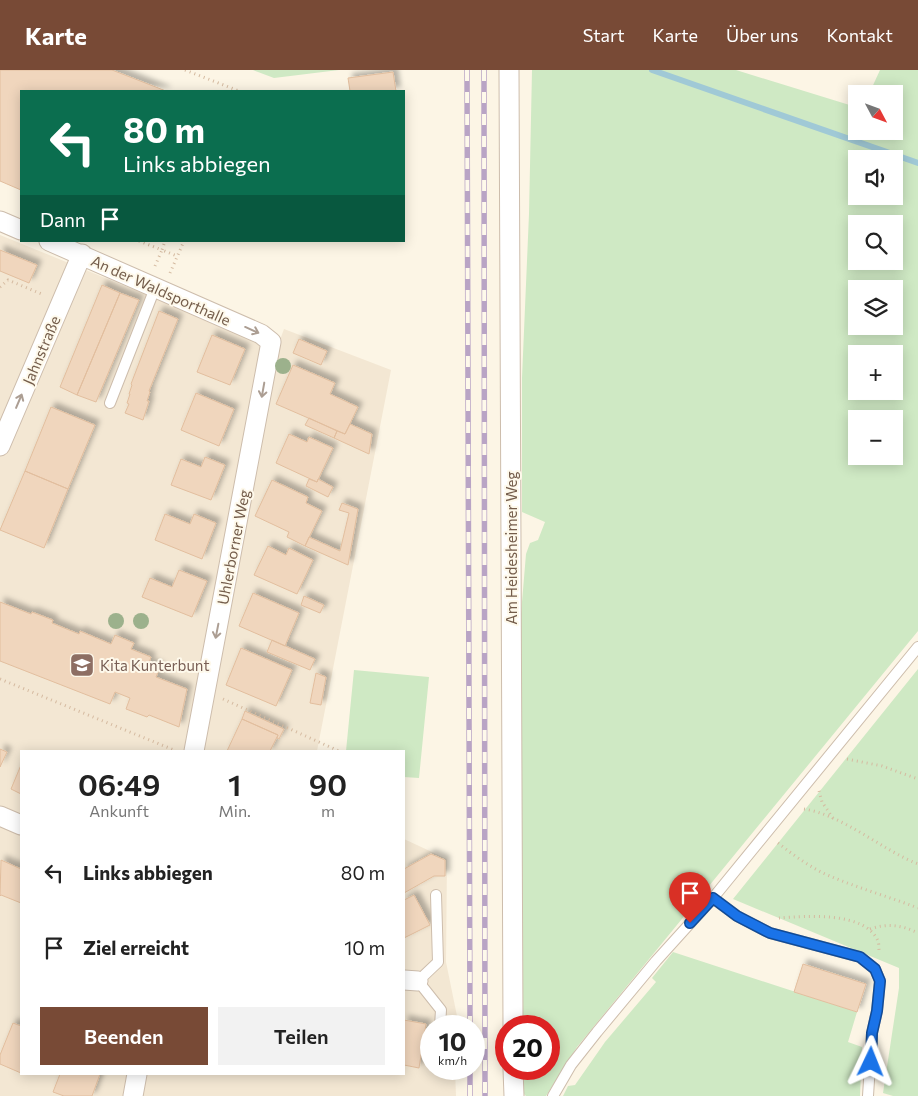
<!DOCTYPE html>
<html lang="de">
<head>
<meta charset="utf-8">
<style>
	body { margin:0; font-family:Commissioner,sans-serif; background:#f2f2f2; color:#222; height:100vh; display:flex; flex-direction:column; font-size:19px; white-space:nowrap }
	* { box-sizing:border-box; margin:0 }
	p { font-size:16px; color:#767676 }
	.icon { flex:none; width:28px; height:28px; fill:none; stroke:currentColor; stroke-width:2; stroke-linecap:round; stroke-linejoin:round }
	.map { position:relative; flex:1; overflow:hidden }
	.drawer { position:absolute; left:20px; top:680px; width:385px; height:325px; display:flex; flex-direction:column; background:#fff; border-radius:0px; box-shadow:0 2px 12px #0003 }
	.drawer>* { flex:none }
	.top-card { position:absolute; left:20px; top:20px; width:385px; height:152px; border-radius:0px; box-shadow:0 2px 12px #0003; background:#0b6e4f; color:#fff; overflow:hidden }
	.needle { width:32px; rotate:131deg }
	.tools { position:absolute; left:848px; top:15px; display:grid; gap:10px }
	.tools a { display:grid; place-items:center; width:55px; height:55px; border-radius:0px; background:#fff; box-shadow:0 2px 12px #0003; font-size:25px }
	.speed { position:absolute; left:420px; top:945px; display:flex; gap:10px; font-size:25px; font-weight:700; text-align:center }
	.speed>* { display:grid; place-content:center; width:65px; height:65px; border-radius:50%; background:#fff; box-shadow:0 2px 12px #0003; line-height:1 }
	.speed small { font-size:12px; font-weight:400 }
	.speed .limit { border:8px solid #d22; background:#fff; color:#111 }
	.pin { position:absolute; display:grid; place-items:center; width:42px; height:42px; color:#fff; margin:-51px -21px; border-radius:50% 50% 50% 0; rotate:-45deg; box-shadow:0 0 5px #0007 }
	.pin .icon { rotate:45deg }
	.me { position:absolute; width:55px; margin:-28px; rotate:2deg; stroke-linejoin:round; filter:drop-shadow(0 0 4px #0008) }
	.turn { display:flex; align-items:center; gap:18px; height:105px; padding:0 20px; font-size:22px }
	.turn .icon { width:65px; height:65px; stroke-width:2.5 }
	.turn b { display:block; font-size:35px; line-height:42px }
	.then { display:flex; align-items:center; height:48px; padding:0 20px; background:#0003; gap:10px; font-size:19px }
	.eta { display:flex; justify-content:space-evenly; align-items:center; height:85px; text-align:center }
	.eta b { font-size:30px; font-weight:600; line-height:35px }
	.primary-button { display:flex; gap:10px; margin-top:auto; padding:10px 20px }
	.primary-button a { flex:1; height:58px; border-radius:0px; background:#784a36; color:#fff; font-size:20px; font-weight:600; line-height:58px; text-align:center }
	.primary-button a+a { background:#f2f2f2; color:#222 }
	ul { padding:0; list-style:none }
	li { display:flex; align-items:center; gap:15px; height:75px; padding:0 20px }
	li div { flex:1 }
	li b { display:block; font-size:19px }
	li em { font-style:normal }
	header { display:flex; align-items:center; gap:30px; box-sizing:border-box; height:70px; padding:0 25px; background:#784a36; color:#fff }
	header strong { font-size:24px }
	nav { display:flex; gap:28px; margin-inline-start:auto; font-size:18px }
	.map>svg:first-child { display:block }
</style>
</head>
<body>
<header>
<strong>Karte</strong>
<nav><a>Start</a><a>Karte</a><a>Über uns</a><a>Kontakt</a></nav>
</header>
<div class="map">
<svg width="918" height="1026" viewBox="0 0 918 1026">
	<defs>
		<filter id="shadow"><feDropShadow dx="4.5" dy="-4.5" stdDeviation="2.5" flood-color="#0004"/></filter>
	</defs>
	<rect width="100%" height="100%" fill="#fcf5e5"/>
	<path fill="#f3e7d3" d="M 0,165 L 277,278 L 284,259 L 391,300 L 317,681 L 21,681 L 21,1004 L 404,1004 L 404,769 L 447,789 L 446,892 L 457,946 L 456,956 L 431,956 L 431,999 L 455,999 L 456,1026 L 0,1026 Z"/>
	<path fill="#cfe9c4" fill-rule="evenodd" d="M 253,0 L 339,0 L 274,8 Z
		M 532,0 L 736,0 L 856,37 L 856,61 L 894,61 L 894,24 L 869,24 L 880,0 L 918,0 L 918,561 L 577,977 L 546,1026 L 526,1026 L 521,1021 L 518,999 L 549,999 L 549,956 L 519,956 L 519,568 L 526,484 L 530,473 L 538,470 L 545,452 L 522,442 L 522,308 L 529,144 ZM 856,89 L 894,89 L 894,126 L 856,126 ZM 856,154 L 894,154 L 894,191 L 856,191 ZM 856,219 L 894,219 L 894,256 L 856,256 ZM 856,284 L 894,284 L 894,321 L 856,321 ZM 856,349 L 894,349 L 894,386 L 856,386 Z
		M 918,599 L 918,1026 L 893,1026 L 883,1023 L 899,918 L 899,898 L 733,829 Z
		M 354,600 L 429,607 L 419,708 L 404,707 L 404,681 L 346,681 Z
		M 673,882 L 857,942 L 848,972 L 862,977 L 860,1026 L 563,1026 L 568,1016 L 575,1015 L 605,972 L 656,912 L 652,908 Z"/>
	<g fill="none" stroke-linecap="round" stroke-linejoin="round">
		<path stroke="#a0c9d6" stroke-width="6" d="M 652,0 L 918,93"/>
	</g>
	<path fill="#f0d6bd" stroke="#e2be9e" filter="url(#shadow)" d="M 0,0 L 112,0 L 166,21 L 21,21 L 21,120 L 0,111 Z
		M 393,2 L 396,21 L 350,21 L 348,8 Z
		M 0,180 L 37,195 L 29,213 L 0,201 Z
		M 102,215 L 120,223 L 77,325 L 60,317 Z
		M 120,223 L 139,230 L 96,332 L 77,325 Z
		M 159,241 L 178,249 L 149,321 L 150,322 L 147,331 L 149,331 L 143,350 L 125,343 L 129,334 L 127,333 L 130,324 L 129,324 L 132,315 L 131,314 Z
		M 212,265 L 245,279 L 230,315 L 197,302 Z
		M 299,269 L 327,281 L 321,295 L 293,283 Z
		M 293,295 L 335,313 L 330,324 L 358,337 L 345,364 L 276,334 Z
		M 196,323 L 234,339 L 219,376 L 181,360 Z
		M 51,337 L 95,355 L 68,419 L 25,401 Z
		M 309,348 L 337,361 L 334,368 L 305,355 Z
		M 350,354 L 372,364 L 369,384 L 334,368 L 337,361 L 345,364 Z
		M 289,364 L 307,372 L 309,367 L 333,378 L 317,412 L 276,393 Z
		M 205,387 L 225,395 L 211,430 L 171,415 L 181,389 L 201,397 Z
		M 25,401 L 68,419 L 44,478 L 0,460 Z
		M 309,409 L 317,412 L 318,409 L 333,417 L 328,427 L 306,416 Z
		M 272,410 L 308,427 L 306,433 L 322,441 L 305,476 L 287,467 L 289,462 L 255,446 Z
		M 342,433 L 358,439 L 348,495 L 305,476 L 309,467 L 340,481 L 349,443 L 339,440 Z
		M 165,444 L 190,454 L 194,444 L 216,453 L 202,489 L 155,470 Z
		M 268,476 L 286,485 L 289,478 L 313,490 L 297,524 L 254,505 Z
		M 179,500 L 207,511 L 192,547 L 142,527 L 150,508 L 172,517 Z
		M 253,523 L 299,543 L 285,576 L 239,556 Z
		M 304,526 L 324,535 L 320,543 L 301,535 Z
		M 0,532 L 31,544 L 32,542 L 53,550 L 52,553 L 79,564 L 80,561 L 111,574 L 115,565 L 134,573 L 131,579 L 151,587 L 149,593 L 160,597 L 156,607 L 187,619 L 179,657 L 149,645 L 147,647 L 126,639 L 130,628 L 115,622 L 110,634 L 0,591 Z
		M 272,570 L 315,589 L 310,600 L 267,582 Z
		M 241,578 L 292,600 L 276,636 L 226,615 Z
		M 316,603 L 326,607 L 321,635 L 310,633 Z
		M 245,641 L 284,659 L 279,669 L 277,668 L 278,665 L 242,649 Z
		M 242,649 L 278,665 L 270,681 L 227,681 Z
		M 0,679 L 7,682 L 0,697 Z
		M 21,695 L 21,724 L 11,719 Z
		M 431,784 L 445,790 L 445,806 L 434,806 L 404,823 L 404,799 Z
		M 1,790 L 21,799 L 21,833 L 1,825 L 0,826 Z
		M 414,825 L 430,855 L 404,868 L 404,830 Z
		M 803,894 L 866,914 L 857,942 L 794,922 Z
		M 404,950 L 426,954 L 419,998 L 404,995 Z
		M 13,953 L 21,956 L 21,1003 L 0,994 L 0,985 Z
		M 60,1004 L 100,1004 L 92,1026 L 64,1026 L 53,1022 Z"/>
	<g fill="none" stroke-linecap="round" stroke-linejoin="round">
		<defs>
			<path id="lane" d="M 110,333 L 155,218
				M 436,825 L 438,892 L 418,911 L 441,940 L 440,956
				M 713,828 L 737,846 L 770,863 L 860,887 L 875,899 L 880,911 L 877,941 L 872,963 L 868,1026
				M 553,1026 L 571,995 L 597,962 L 656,891 L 713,828 L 918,577"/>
			<path id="street" d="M 509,0 L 513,956
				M 0,151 L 21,160
				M 49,171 L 261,264 L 271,272 L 194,681
				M 0,376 L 82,184
				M 0,746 L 21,755
				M 404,910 L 418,911
				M 513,999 L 514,1026
				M 133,1026 L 137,1004"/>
		</defs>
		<use href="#lane" stroke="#cdbdac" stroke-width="12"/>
		<use href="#street" stroke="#cdbdac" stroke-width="21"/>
		<path stroke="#d5baa0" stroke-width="3" stroke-dasharray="1 4" stroke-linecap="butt" d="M 185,0 L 239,21
			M 139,171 L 162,180 L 165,171
			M 155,196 L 162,180 L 177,186
			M 170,203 L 184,171
			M 0,217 L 8,210 L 44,225
			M 0,609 L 174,680
			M 223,629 L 339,681
			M 847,689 L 882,696 L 918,709
			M 819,721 L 822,732 L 835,751
			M 804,739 C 843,745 882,780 918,794
			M 778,773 C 792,784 807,795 823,803 C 854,817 887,826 918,838
			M 779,848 C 806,846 865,841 878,871 C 879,874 879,879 879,882
			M 870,859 C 887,853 902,855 918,863"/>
		<use href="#lane" stroke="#fff" stroke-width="10"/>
		<use href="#street" stroke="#fff" stroke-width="19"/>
		<defs>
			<path id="rail" d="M 467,0 L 470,956
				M 484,0 L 485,1026
				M 470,1026 L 470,999"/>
		</defs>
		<use href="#rail" stroke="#b9a4c5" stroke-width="5.5"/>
		<use href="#rail" stroke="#fef9eb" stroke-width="4" stroke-dasharray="11" stroke-linecap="butt"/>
	</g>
	<g fill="#9cb18c">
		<circle cx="283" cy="296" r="8"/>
		<circle cx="116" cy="551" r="8"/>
		<circle cx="141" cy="551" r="8"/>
	</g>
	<defs><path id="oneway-shaft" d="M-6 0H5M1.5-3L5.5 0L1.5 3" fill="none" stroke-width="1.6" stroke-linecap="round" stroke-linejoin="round" transform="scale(1.25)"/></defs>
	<g stroke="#ac9e93">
		<use href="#oneway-shaft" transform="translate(252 260) rotate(24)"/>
		<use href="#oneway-shaft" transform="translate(263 320) rotate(100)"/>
		<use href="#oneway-shaft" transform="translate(19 331) rotate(-67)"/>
		<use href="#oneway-shaft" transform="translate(217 561) rotate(101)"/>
	</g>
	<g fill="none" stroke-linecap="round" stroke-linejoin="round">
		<defs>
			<path id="route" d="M 690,853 L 713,828 L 737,846 L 770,863 L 860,887 L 875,899 L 880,911 L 877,941 L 872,963 L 871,992"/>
		</defs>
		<use href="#route" stroke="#114b97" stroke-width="12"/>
		<use href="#route" stroke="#1a73e8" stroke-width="9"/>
	</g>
	<defs>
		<symbol id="school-square" viewBox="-11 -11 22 22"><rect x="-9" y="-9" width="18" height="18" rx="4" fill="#8d6e63" stroke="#fef9eb"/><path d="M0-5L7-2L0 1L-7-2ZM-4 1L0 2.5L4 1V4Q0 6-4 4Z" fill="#fff"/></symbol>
	</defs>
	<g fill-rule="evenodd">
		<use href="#school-square" x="68" y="581" width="28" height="28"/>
	</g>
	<g text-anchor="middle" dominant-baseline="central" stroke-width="4" stroke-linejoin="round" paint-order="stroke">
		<g font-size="15" fill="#745d4b" stroke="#fef9eb">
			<text transform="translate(161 220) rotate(24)">An der Waldsporthalle</text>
			<text transform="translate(41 280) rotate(-67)">Jahnstraße</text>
			<text transform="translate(233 477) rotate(-79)">Uhlerborner Weg</text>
			<text transform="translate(511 478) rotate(-90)">Am Heidesheimer Weg</text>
		</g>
		<g font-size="15" fill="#785e54" stroke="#fef9eb" text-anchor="start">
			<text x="100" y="595">Kita Kunterbunt</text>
		</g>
	</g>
</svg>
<div class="tools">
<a><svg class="needle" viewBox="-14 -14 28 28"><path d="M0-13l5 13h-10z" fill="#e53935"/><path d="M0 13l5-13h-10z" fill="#767676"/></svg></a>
<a><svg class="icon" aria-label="sound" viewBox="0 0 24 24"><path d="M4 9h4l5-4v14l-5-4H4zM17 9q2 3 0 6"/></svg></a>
<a><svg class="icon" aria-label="search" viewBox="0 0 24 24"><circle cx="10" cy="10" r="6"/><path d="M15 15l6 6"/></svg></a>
<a><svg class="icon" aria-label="layers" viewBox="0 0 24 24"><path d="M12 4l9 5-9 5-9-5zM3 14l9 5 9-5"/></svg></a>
<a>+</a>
<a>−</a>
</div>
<div class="speed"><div>10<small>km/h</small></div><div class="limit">20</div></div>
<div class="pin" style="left:690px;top:853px;background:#d93025"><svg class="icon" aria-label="arrive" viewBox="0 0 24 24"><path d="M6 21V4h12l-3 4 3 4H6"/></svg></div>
<svg class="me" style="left:871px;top:992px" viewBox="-20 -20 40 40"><path d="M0-17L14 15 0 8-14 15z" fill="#1a73e8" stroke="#fff" stroke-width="4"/></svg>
<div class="top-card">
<div class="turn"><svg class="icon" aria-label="left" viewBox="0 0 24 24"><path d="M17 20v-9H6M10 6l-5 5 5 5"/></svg><div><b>80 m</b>Links abbiegen</div></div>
<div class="then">Dann<svg class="icon" aria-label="arrive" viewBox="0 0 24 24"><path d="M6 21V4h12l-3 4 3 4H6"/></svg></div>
</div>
<section class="drawer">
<div class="eta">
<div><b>06:49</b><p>Ankunft</p></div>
<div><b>1</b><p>Min.</p></div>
<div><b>90</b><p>m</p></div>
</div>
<ul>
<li><svg class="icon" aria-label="left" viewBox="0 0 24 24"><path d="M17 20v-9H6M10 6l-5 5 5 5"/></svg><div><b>Links abbiegen</b></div><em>80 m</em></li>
<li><svg class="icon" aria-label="arrive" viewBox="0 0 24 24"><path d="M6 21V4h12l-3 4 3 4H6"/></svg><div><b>Ziel erreicht</b></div><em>10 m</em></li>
</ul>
<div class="primary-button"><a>Beenden</a><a>Teilen</a></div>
</section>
</div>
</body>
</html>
